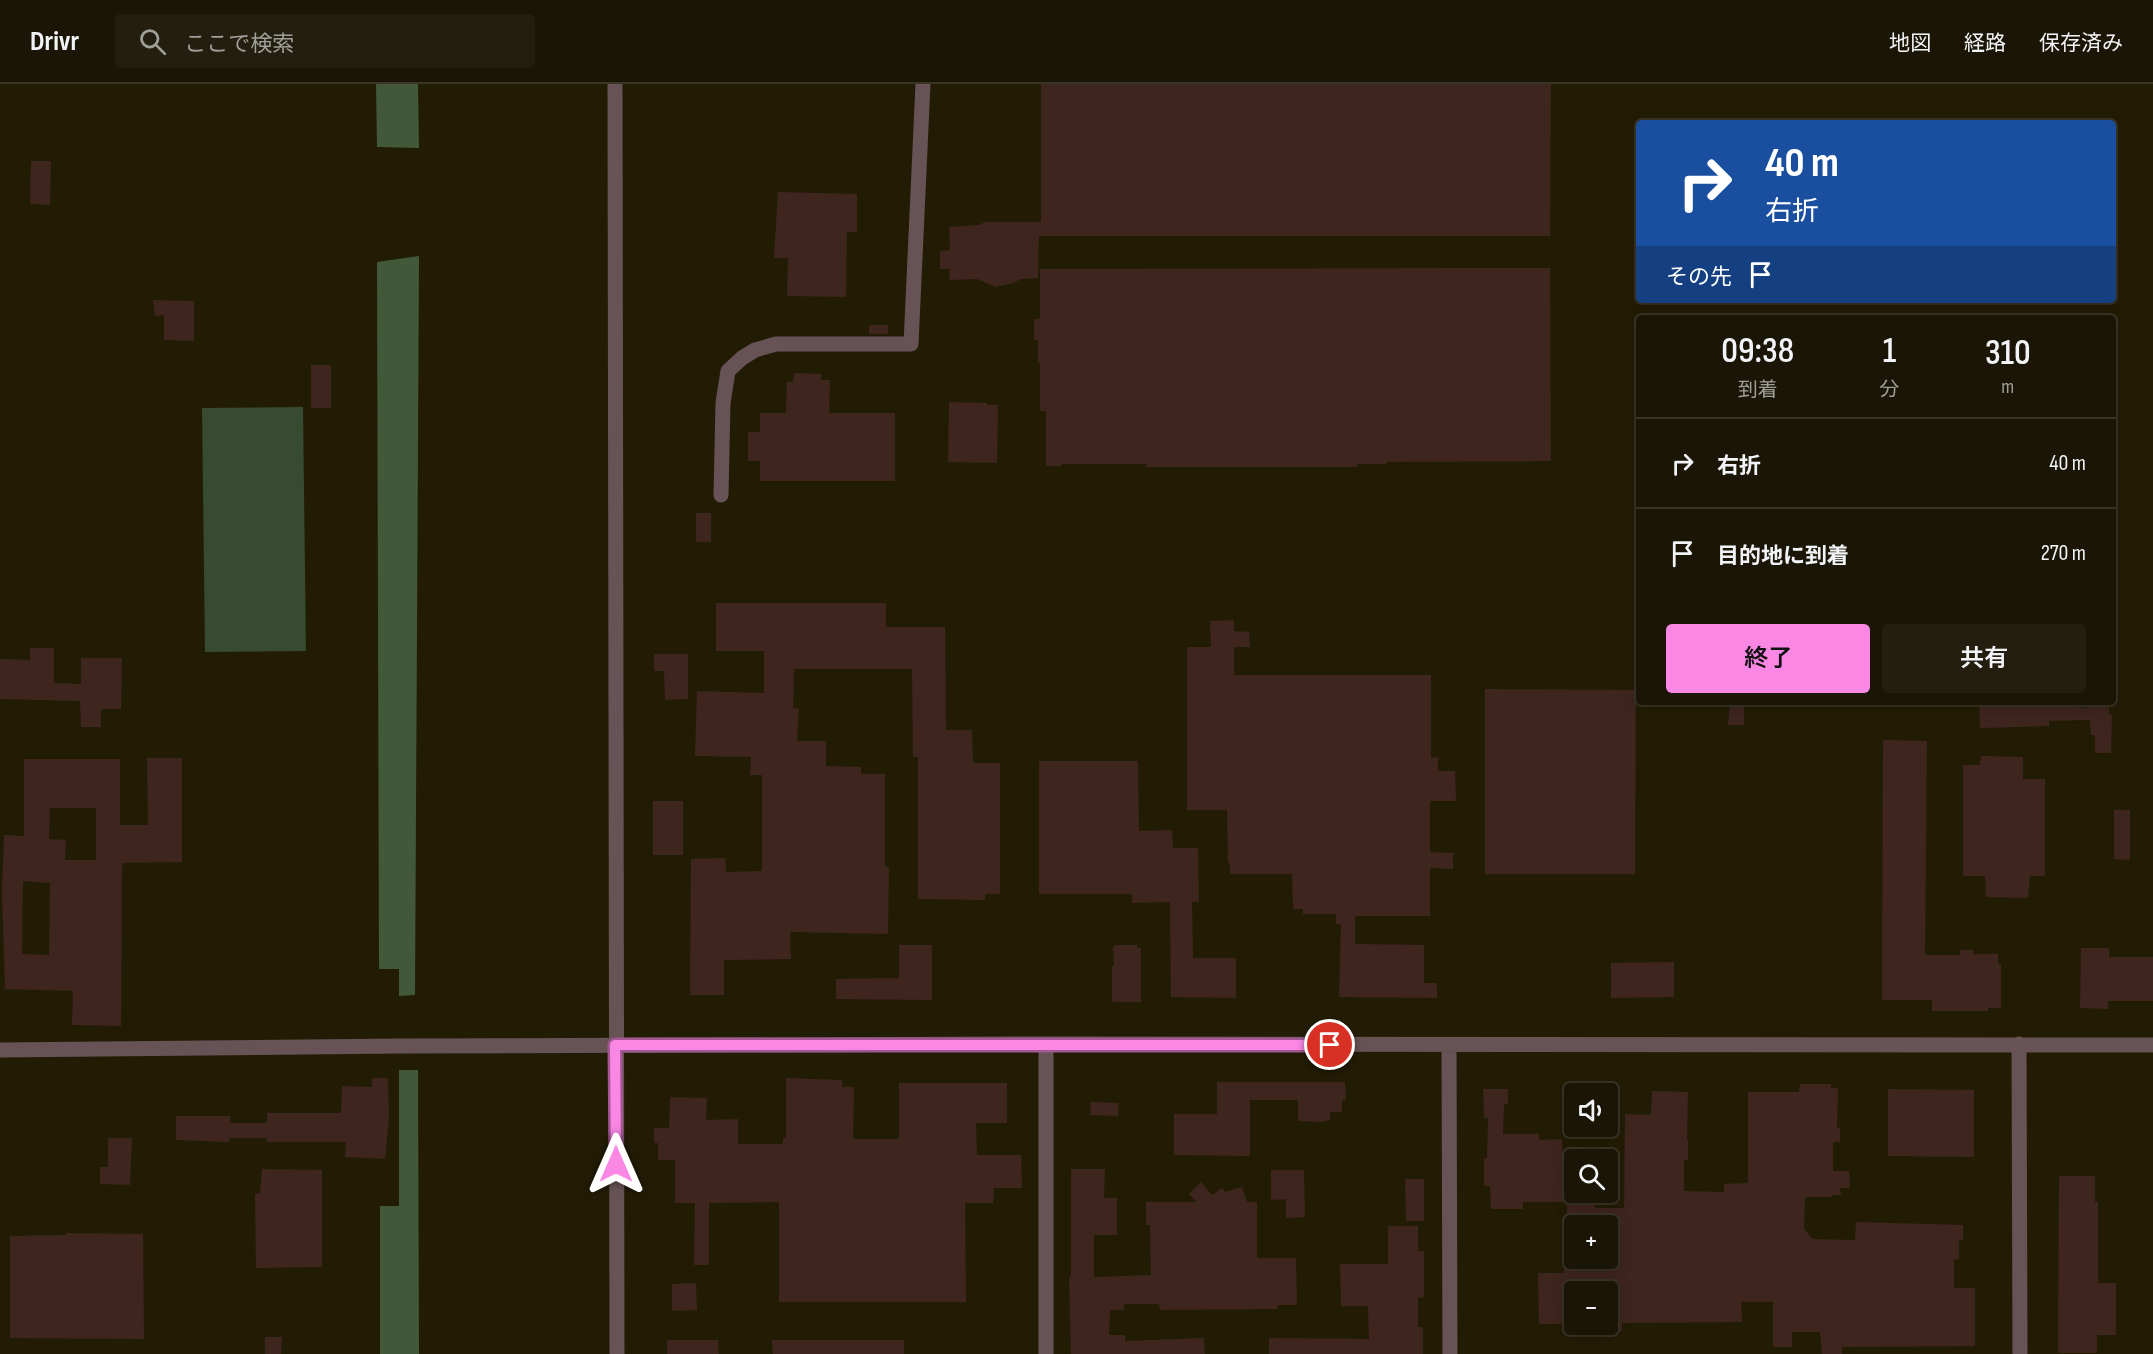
<!DOCTYPE html>
<html lang="ja">
<head>
<meta charset="utf-8">
<style>
	body { margin:0; font-family:"Sofia Sans Condensed","Noto Sans JP",sans-serif; background:#231e0e; color:#f1f3f6; height:100vh; display:flex; flex-direction:column; font-size:22px; white-space:nowrap }
	* { box-sizing:border-box; margin:0 }
	p { font-size:20px; color:#9f9f9a }
	.icon { flex:none; width:33px; height:33px; fill:none; stroke:currentColor; stroke-width:2; stroke-linecap:round; stroke-linejoin:round }
	.map { position:relative; flex:1; overflow:hidden }
	.drawer { position:absolute; left:1636px; top:231px; width:480px; height:390px; display:flex; flex-direction:column; background:#1a1504; border-radius:6px; box-shadow:0 3px 15px #0003,0 0 0 2px #383426 }
	.drawer>* { flex:none }
	.top-card { position:absolute; left:1636px; top:36px; width:480px; height:183px; border-radius:6px; box-shadow:0 3px 15px #0003,0 0 0 2px #383426; background:#1a4fa0; color:#fff; overflow:hidden }
	.fabs { position:absolute; left:1564px; top:999px; display:grid; gap:12px }
	.fabs a { display:grid; place-items:center; width:54px; height:54px; border-radius:6px; background:#1a1504; box-shadow:0 3px 15px #0003,0 0 0 2px #383426; font-size:30px }
	.pin { position:absolute; display:grid; place-items:center; width:51px; height:51px; color:#fff; margin:-26px; border:3px solid #fff; border-radius:50%; box-shadow:0 2px 6px #0007 }
	.me { position:absolute; width:66px; margin:-33px; rotate:0deg; stroke-linejoin:round; filter:drop-shadow(0 0 4px #0008) }
	.turn { display:flex; align-items:center; gap:21px; height:126px; padding:0 30px; font-size:27px }
	.turn .icon { width:78px; height:78px; stroke-width:2.5 }
	.turn b { display:block; font-size:42px; line-height:51px }
	.then { display:flex; align-items:center; height:57px; padding:0 30px; background:#0003; gap:12px; font-size:22px }
	.eta { display:flex; justify-content:space-evenly; align-items:center; height:102px; text-align:center }
	.eta b { font-size:36px; font-weight:600; line-height:42px }
	.primary-button { display:flex; gap:12px; margin-top:auto; padding:12px 30px }
	.primary-button a { flex:1; height:69px; border-radius:6px; background:#fb87e5; color:#111; font-size:24px; font-weight:600; line-height:69px; text-align:center }
	.primary-button a+a { background:#231e0e; color:#f1f3f6 }
	ul { padding:0; list-style:none }
	li { display:flex; align-items:center; gap:18px; height:90px; padding:0 30px; border-top:2px solid #383426 }
	li div { flex:1 }
	li b { display:block; font-size:22px }
	li em { font-style:normal }
	header { display:flex; align-items:center; gap:36px; box-sizing:border-box; height:84px; padding:0 30px; background:#1a1504; border-bottom:2px solid #383426 }
	header strong { font-size:28px }
	nav { display:flex; gap:33px; margin-inline-start:auto; font-size:21px }
	.search { width:420px; height:54px; background:#231e0e; display:flex; align-items:center; gap:15px; box-sizing:border-box; padding:0 21px; border-radius:6px; color:#9f9f9a; font-size:22px }
	.map>svg:first-child { display:block }
</style>
</head>
<body>
<header>
<strong>Drivr</strong>
<div class="search"><svg class="icon" aria-label="search" viewBox="0 0 24 24"><circle cx="10" cy="10" r="6"/><path d="M15 15l6 6"/></svg>ここで検索</div>
<nav><a>地図</a><a>経路</a><a>保存済み</a></nav>
</header>
<div class="map">
<svg width="2153" height="1270" viewBox="0 0 2153 1270">
	<rect width="100%" height="100%" fill="#231c05"/>
	<path fill="#364b2f" d="M 303,323 L 306,567 L 205,568 L 202,324 Z"/>
	<path fill="#415938" d="M 376,0 L 418,0 L 419,64 L 377,63 Z
		M 419,172 L 415,911 L 399,912 L 399,885 L 379,885 L 377,178 Z
		M 399,986 L 418,986 L 419,1270 L 380,1270 L 380,1122 L 399,1122 Z"/>
	<path fill="#3e261e" fill-rule="evenodd" d="M 1041,0 L 1551,0 L 1550,152 L 1039,152 L 1038,194 L 1021,195 L 1013,199 L 996,203 L 977,195 L 949,196 L 950,185 L 940,185 L 940,167 L 950,166 L 949,143 L 979,141 L 985,138 L 1041,138 Z
		M 31,77 L 51,77 L 50,121 L 30,120 Z
		M 778,108 L 857,110 L 857,148 L 847,148 L 846,213 L 787,212 L 788,174 L 774,174 Z
		M 1550,184 L 1551,377 L 1387,378 L 1387,380 L 1357,380 L 1357,383 L 1146,383 L 1146,380 L 1061,380 L 1061,382 L 1046,382 L 1046,327 L 1040,327 L 1040,279 L 1038,279 L 1038,256 L 1034,256 L 1034,235 L 1040,235 L 1040,185 Z
		M 153,216 L 194,217 L 194,257 L 164,256 L 164,231 L 155,232 Z
		M 869,241 L 888,241 L 888,250 L 869,250 Z
		M 311,281 L 331,281 L 331,324 L 311,324 Z
		M 794,289 L 821,290 L 821,296 L 830,296 L 829,329 L 895,329 L 895,397 L 760,397 L 760,377 L 748,377 L 748,348 L 760,348 L 760,329 L 786,329 L 787,298 L 793,298 Z
		M 949,318 L 987,319 L 987,321 L 998,321 L 997,379 L 948,378 Z
		M 696,429 L 711,429 L 711,458 L 696,458 Z
		M 716,519 L 886,519 L 886,543 L 945,543 L 946,646 L 972,646 L 973,679 L 1000,679 L 1000,810 L 985,810 L 985,816 L 918,815 L 918,673 L 913,673 L 912,585 L 794,585 L 793,624 L 799,625 L 797,657 L 826,657 L 826,682 L 861,683 L 861,690 L 885,690 L 885,783 L 889,783 L 888,850 L 790,848 L 791,875 L 724,876 L 724,911 L 690,911 L 691,775 L 725,774 L 726,788 L 762,787 L 762,691 L 750,691 L 751,673 L 695,672 L 697,607 L 764,609 L 764,567 L 716,567 Z
		M 1234,536 L 1234,547 L 1249,548 L 1250,563 L 1234,563 L 1234,591 L 1431,591 L 1431,674 L 1438,673 L 1438,687 L 1455,687 L 1456,717 L 1430,717 L 1430,768 L 1453,769 L 1453,785 L 1430,784 L 1430,832 L 1355,832 L 1355,860 L 1424,861 L 1424,899 L 1437,899 L 1437,914 L 1339,913 L 1341,840 L 1336,840 L 1336,830 L 1303,830 L 1303,825 L 1293,825 L 1292,790 L 1230,790 L 1230,779 L 1228,779 L 1227,726 L 1187,726 L 1187,563 L 1211,563 L 1210,537 Z
		M 30,564 L 54,564 L 54,599 L 81,600 L 81,574 L 122,574 L 121,625 L 101,625 L 101,643 L 81,643 L 80,617 L 0,615 L 0,575 L 30,576 Z
		M 654,570 L 688,570 L 688,615 L 665,616 L 664,587 L 654,587 Z
		M 1485,605 L 1636,606 L 1635,790 L 1485,790 Z
		M 1730,618 L 1744,618 L 1744,641 L 1728,641 Z
		M 1979,618 L 2079,618 L 2079,624 L 2109,621 L 2109,630 L 2112,630 L 2111,669 L 2095,669 L 2095,651 L 2091,651 L 2090,636 L 2049,637 L 2049,642 L 1980,644 Z
		M 1883,656 L 1927,657 L 1925,871 L 1960,871 L 1960,866 L 1973,866 L 1973,870 L 1998,870 L 1998,880 L 2001,880 L 2001,924 L 1988,924 L 1988,927 L 1932,927 L 1932,916 L 1882,916 Z
		M 1981,672 L 2023,673 L 2023,695 L 2045,695 L 2045,792 L 2030,792 L 2028,814 L 1986,813 L 1985,792 L 1963,792 L 1963,681 L 1980,681 Z
		M 147,674 L 182,674 L 182,778 L 122,779 L 121,942 L 72,941 L 73,907 L 5,905 L 2,806 L 4,751 L 24,752 L 24,675 L 120,675 L 120,741 L 148,741 ZM 50,724 L 96,724 L 96,776 L 65,776 L 66,756 L 49,755 ZM 23,797 L 50,799 L 49,871 L 22,870 Z
		M 1039,677 L 1138,677 L 1139,747 L 1172,746 L 1173,764 L 1198,764 L 1199,818 L 1192,818 L 1193,874 L 1236,874 L 1236,914 L 1171,913 L 1170,818 L 1132,819 L 1132,810 L 1039,810 Z
		M 653,717 L 683,717 L 683,771 L 653,771 Z
		M 2114,726 L 2130,726 L 2130,776 L 2114,775 Z
		M 899,861 L 932,861 L 932,916 L 836,915 L 836,895 L 899,894 Z
		M 1115,861 L 1138,861 L 1137,864 L 1141,864 L 1141,918 L 1113,918 L 1112,916 L 1112,882 L 1114,882 L 1113,864 Z
		M 2081,864 L 2109,864 L 2109,873 L 2153,873 L 2153,917 L 2108,917 L 2108,925 L 2080,924 Z
		M 1674,878 L 1674,913 L 1611,914 L 1611,879 Z
		M 372,994 L 388,994 L 389,1034 L 385,1075 L 345,1073 L 346,1058 L 267,1058 L 267,1054 L 229,1054 L 229,1058 L 176,1056 L 176,1032 L 230,1032 L 230,1039 L 267,1039 L 267,1029 L 341,1029 L 342,1002 L 372,1003 Z
		M 786,994 L 842,996 L 842,1003 L 854,1003 L 853,1055 L 899,1055 L 899,999 L 1007,999 L 1007,1039 L 976,1039 L 977,1071 L 1021,1071 L 1022,1104 L 994,1104 L 993,1119 L 965,1119 L 966,1218 L 779,1218 L 779,1118 L 709,1119 L 709,1181 L 694,1181 L 695,1119 L 675,1119 L 675,1076 L 658,1076 L 658,1059 L 654,1059 L 654,1044 L 669,1044 L 670,1013 L 707,1014 L 706,1036 L 738,1035 L 738,1060 L 783,1060 L 783,1054 L 786,1054 Z
		M 1217,998 L 1345,998 L 1346,1016 L 1342,1016 L 1342,1028 L 1330,1028 L 1330,1036 L 1321,1038 L 1298,1037 L 1298,1016 L 1250,1016 L 1250,1072 L 1174,1071 L 1174,1030 L 1217,1030 Z
		M 1800,1000 L 1831,1000 L 1831,1004 L 1838,1004 L 1837,1044 L 1840,1043 L 1840,1058 L 1833,1058 L 1833,1087 L 1849,1087 L 1850,1104 L 1840,1104 L 1841,1111 L 1832,1111 L 1832,1113 L 1805,1113 L 1804,1145 L 1813,1155 L 1855,1156 L 1856,1138 L 1963,1141 L 1963,1156 L 1959,1156 L 1959,1176 L 1954,1175 L 1954,1204 L 1975,1204 L 1975,1262 L 1842,1263 L 1842,1270 L 1822,1270 L 1820,1248 L 1792,1248 L 1792,1263 L 1773,1263 L 1773,1218 L 1741,1218 L 1742,1238 L 1622,1239 L 1622,1247 L 1608,1247 L 1608,1208 L 1575,1208 L 1575,1240 L 1539,1240 L 1538,1189 L 1564,1189 L 1564,1174 L 1608,1174 L 1608,1142 L 1567,1142 L 1567,1108 L 1595,1108 L 1595,1124 L 1624,1124 L 1625,1030 L 1651,1031 L 1652,1007 L 1688,1008 L 1687,1055 L 1688,1055 L 1688,1076 L 1684,1076 L 1684,1107 L 1724,1108 L 1724,1100 L 1748,1099 L 1748,1008 L 1799,1008 Z
		M 1483,1005 L 1508,1005 L 1508,1020 L 1504,1020 L 1503,1050 L 1539,1050 L 1539,1056 L 1562,1055 L 1563,1118 L 1523,1118 L 1523,1125 L 1491,1125 L 1490,1102 L 1484,1102 L 1484,1074 L 1487,1074 L 1488,1034 L 1484,1034 Z
		M 1888,1005 L 1974,1006 L 1974,1073 L 1888,1072 Z
		M 1091,1018 L 1119,1019 L 1118,1032 L 1090,1031 Z
		M 108,1054 L 132,1054 L 130,1101 L 100,1100 L 100,1083 L 108,1083 Z
		M 262,1085 L 322,1086 L 322,1183 L 256,1184 L 255,1110 L 260,1109 Z
		M 1071,1085 L 1105,1085 L 1104,1114 L 1117,1114 L 1117,1151 L 1094,1151 L 1094,1193 L 1151,1191 L 1150,1141 L 1146,1141 L 1146,1118 L 1197,1118 L 1189,1110 L 1201,1098 L 1212,1111 L 1222,1104 L 1225,1108 L 1242,1103 L 1247,1118 L 1257,1118 L 1257,1174 L 1296,1174 L 1297,1221 L 1278,1221 L 1277,1225 L 1160,1226 L 1159,1220 L 1124,1220 L 1124,1226 L 1110,1226 L 1109,1251 L 1125,1251 L 1125,1257 L 1204,1254 L 1205,1270 L 1071,1270 L 1069,1193 L 1071,1193 Z
		M 1271,1086 L 1304,1086 L 1305,1133 L 1286,1134 L 1286,1115 L 1271,1116 Z
		M 2059,1092 L 2095,1092 L 2095,1118 L 2098,1118 L 2098,1199 L 2116,1199 L 2116,1251 L 2097,1251 L 2097,1269 L 2058,1269 Z
		M 1405,1095 L 1424,1095 L 1424,1137 L 1406,1137 Z
		M 1388,1142 L 1418,1142 L 1418,1167 L 1424,1167 L 1424,1213 L 1418,1214 L 1418,1243 L 1423,1243 L 1423,1270 L 1269,1270 L 1269,1254 L 1369,1255 L 1368,1222 L 1341,1222 L 1340,1180 L 1388,1180 Z
		M 66,1149 L 143,1150 L 144,1255 L 10,1254 L 10,1152 L 66,1151 Z
		M 696,1199 L 697,1226 L 672,1227 L 672,1200 Z
		M 265,1253 L 282,1253 L 281,1270 L 265,1270 Z
		M 667,1256 L 718,1256 L 719,1270 L 667,1270 Z
		M 772,1256 L 904,1256 L 904,1270 L 773,1270 Z"/>
	<g fill="none" stroke-linecap="round" stroke-linejoin="round">
		<path stroke="#675356" stroke-width="15" d="M 615,0 L 617,1270
			M 721,411 L 723,319 L 728,287 L 742,274 L 755,266 L 776,260 L 911,260 L 923,0
			M 1046,960 L 1046,1270
			M 2019,960 L 2020,1270
			M 1449,961 L 1450,1270
			M 0,966 L 401,962 L 1046,960 L 2153,961"/>
	</g>
	<g fill="none" stroke-linecap="round" stroke-linejoin="round">
		<defs>
			<path id="route" d="M 616,1080 L 615,961 L 1330,961"/>
		</defs>
		<use href="#route" stroke="#a35895" stroke-width="15"/>
		<use href="#route" stroke="#fb87e5" stroke-width="10"/>
	</g>
</svg>
<div class="fabs">
<a><svg class="icon" aria-label="sound" viewBox="0 0 24 24"><path d="M4 9h4l5-4v14l-5-4H4zM17 9q2 3 0 6"/></svg></a>
<a><svg class="icon" aria-label="search" viewBox="0 0 24 24"><circle cx="10" cy="10" r="6"/><path d="M15 15l6 6"/></svg></a>
<a>+</a>
<a>−</a>
</div>
<div class="pin" style="left:1330px;top:961px;background:#d93025"><svg class="icon" aria-label="arrive" viewBox="0 0 24 24"><path d="M6 21V4h12l-3 4 3 4H6"/></svg></div>
<svg class="me" style="left:616px;top:1080px" viewBox="-20 -20 40 40"><path d="M0-17L14 15 0 8-14 15z" fill="#fb87e5" stroke="#fff" stroke-width="4"/></svg>
<div class="top-card">
<div class="turn"><svg class="icon" aria-label="right" viewBox="0 0 24 24"><path d="M7 20v-9h11M14 6l5 5-5 5"/></svg><div><b>40 m</b>右折</div></div>
<div class="then">その先<svg class="icon" aria-label="arrive" viewBox="0 0 24 24"><path d="M6 21V4h12l-3 4 3 4H6"/></svg></div>
</div>
<section class="drawer">
<div class="eta">
<div><b>09:38</b><p>到着</p></div>
<div><b>1</b><p>分</p></div>
<div><b>310</b><p>m</p></div>
</div>
<ul>
<li><svg class="icon" aria-label="right" viewBox="0 0 24 24"><path d="M7 20v-9h11M14 6l5 5-5 5"/></svg><div><b>右折</b></div><em>40 m</em></li>
<li><svg class="icon" aria-label="arrive" viewBox="0 0 24 24"><path d="M6 21V4h12l-3 4 3 4H6"/></svg><div><b>目的地に到着</b></div><em>270 m</em></li>
</ul>
<div class="primary-button"><a>終了</a><a>共有</a></div>
</section>
</div>
</body>
</html>
